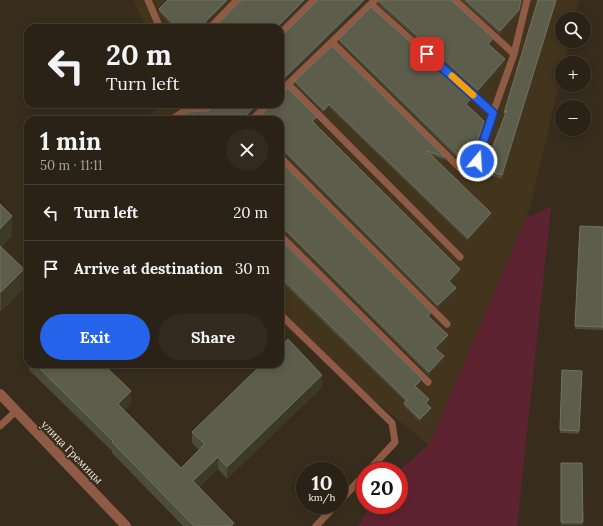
<!DOCTYPE html>
<html lang="en">
<head>
<meta charset="utf-8">
<style>
	body { margin:0; font-family:Lora,serif; background:#322a1f; color:#f1f3f6; height:100vh; display:flex; flex-direction:column; font-size:15px; white-space:nowrap }
	* { box-sizing:border-box; margin:0 }
	p { font-size:13px; color:#a5a4a1 }
	.icon { flex:none; width:22px; height:22px; fill:none; stroke:currentColor; stroke-width:2; stroke-linecap:round; stroke-linejoin:round }
	.map { position:relative; flex:1; overflow:hidden }
	.sheet { position:absolute; left:24px; top:116px; width:260px; height:252px; display:flex; flex-direction:column; background:#2a2216; border-radius:12px; box-shadow:0 2px 10px #0003,0 0 0 1px #463f35 }
	.sheet>* { flex:none }
	.banner { position:absolute; left:24px; top:24px; width:260px; height:84px; border-radius:12px; box-shadow:0 2px 10px #0003,0 0 0 1px #463f35; background:#2a2216; color:#f1f3f6; overflow:hidden }
	.fabs { position:absolute; left:555px; top:12px; display:grid; gap:8px }
	.fabs a { display:grid; place-items:center; width:36px; height:36px; border-radius:50%; background:#2a2216; box-shadow:0 2px 10px #0003,0 0 0 1px #463f35; font-size:20px }
	.speed { position:absolute; left:296px; top:462px; display:flex; gap:8px; font-size:20px; font-weight:700; text-align:center }
	.speed>* { display:grid; place-content:center; width:52px; height:52px; border-radius:50%; background:#2a2216; box-shadow:0 2px 10px #0003,0 0 0 1px #463f35; line-height:1 }
	.speed small { font-size:10px; font-weight:400 }
	.speed .limit { border:6px solid #d22; background:#fff; color:#111 }
	.pin { position:absolute; display:grid; place-items:center; width:34px; height:34px; color:#fff; margin:-17px; border-radius:8px; box-shadow:0 2px 6px #0006 }
	.me { position:absolute; width:44px; margin:-22px; rotate:18deg; stroke-linejoin:round; filter:drop-shadow(0 0 3px #0008) }
	.turn { display:flex; align-items:center; gap:14px; height:84px; padding:0 16px; font-size:18px }
	.turn .icon { width:52px; height:52px; stroke-width:2.5 }
	.turn b { display:block; font-size:28px; line-height:34px }
	.round { display:grid; place-items:center; flex:none; width:42px; height:42px; border-radius:21px; background:#322a1f }
	.head { display:flex; align-items:center; justify-content:space-between; height:68px; padding:0 16px }
	h1 { font-size:24px; font-weight:800; line-height:30px }
	.cta { display:flex; gap:8px; margin-top:auto; padding:8px 16px }
	.cta a { flex:1; height:46px; border-radius:24px; background:#2563eb; color:#fff; font-size:16px; font-weight:800; line-height:46px; text-align:center }
	.cta a+a { background:#322a1f; color:#f1f3f6 }
	ul { padding:0; list-style:none }
	li { display:flex; align-items:center; gap:12px; height:56px; padding:0 16px; border-top:1px solid #463f35 }
	li div { flex:1 }
	li b { display:block; font-size:15px }
	li em { font-style:normal }
	.map>svg:first-child { display:block }
</style>
</head>
<body>
<div class="map">
<svg width="603" height="526" viewBox="0 0 603 526">
	<rect width="100%" height="100%" fill="#382d1d"/>
	<path fill="#43341d" d="M 134,0 L 579,0 L 574,19 L 562,19 L 562,41 L 569,41 L 564,63 L 562,63 L 562,72 L 529,211 L 429,445 L 280,323 L 280,120 L 145,120 L 161,104 L 280,104 L 280,28 L 146,28 Z"/>
	<path fill="#5e2330" d="M 551,207 L 517,526 L 358,526 L 371,505 L 399,505 L 399,471 L 398,471 L 429,445 L 526,218 Z"/>
	<g fill="none" stroke-linecap="round" stroke-linejoin="round">
		<path stroke="#905b45" stroke-width="7" d="M 148,0 L 160,28
			M 455,0 L 514,54
			M 371,4 L 493,113
			M 210,28 L 237,0
			M 280,34 L 314,0
			M 332,42 L 467,175 L 477,161 L 493,113 L 514,54 L 527,0
			M 288,84 L 460,257
			M 280,92 L 375,0
			M 171,120 L 186,110 L 206,110 L 211,104
			M 252,120 L 268,104
			M 280,157 L 447,324
			M 280,235 L 428,382
			M 280,314 L 392,423 L 395,442 L 368,471
			M 0,426 L 16,411
			M 339,502 L 365,474
			M 316,526 L 336,505"/>
		<path stroke="#905b45" stroke-width="10" d="M 0,394 L 126,526"/>
	</g>
	<path fill="#4b4d3a" d="M 378,0 L 493,42 L 489,46 L 505,63 L 478,93 L 378,4 Z
		M 462,0 L 521,0 L 521,2 L 519,14 L 500,34 Z
		M 539,0 L 557,0 L 502,179 L 484,173 L 484,169 L 505,116 L 504,116 Z
		M 159,9 L 206,25 L 206,27 L 207,28 L 174,28 L 159,12 Z
		M 339,39 L 472,101 L 467,106 L 484,124 L 477,146 L 462,163 L 339,42 Z
		M 295,81 L 445,157 L 445,160 L 432,156 L 491,217 L 468,241 L 329,107 L 324,113 L 295,84 Z
		M 198,104 L 205,104 L 204,105 L 198,105 Z
		M 280,120 L 317,120 L 314,123 L 460,273 L 450,283 L 456,291 L 438,308 L 284,153 L 280,152 Z
		M 280,161 L 431,315 L 429,317 L 448,338 L 437,349 L 444,360 L 429,375 L 284,231 L 280,230 Z
		M 0,204 L 12,235 L 1,247 L 24,288 L 1,311 L 0,310 Z
		M 580,226 L 603,227 L 603,330 L 575,329 Z
		M 280,239 L 422,383 L 417,387 L 429,402 L 427,404 L 431,411 L 420,422 L 404,406 L 404,403 L 405,401 L 280,280 Z
		M 29,364 L 103,364 L 131,403 L 124,410 L 181,468 L 199,450 L 192,443 L 192,432 L 322,387 L 227,479 L 218,469 L 199,487 L 234,526 L 183,526 L 112,453 L 112,451 L 29,370 Z
		M 562,370 L 582,371 L 579,434 L 560,433 Z
		M 561,463 L 582,463 L 583,525 L 561,525 Z"/>
	<path fill="#3c3927" d="M 227,0 L 230,0 L 206,25 L 205,28 L 205,26 L 206,21 Z
		M 304,0 L 307,0 L 279,28 L 276,28 Z
		M 364,0 L 368,0 L 280,85 L 280,82 Z
		M 521,0 L 521,2 L 519,14 L 500,34 L 500,31 Z
		M 556,0 L 557,0 L 555,8 L 502,179 L 502,175 Z
		M 493,38 L 493,42 L 488,47 L 488,44 Z
		M 505,59 L 505,63 L 478,93 L 478,90 Z
		M 472,97 L 472,101 L 466,107 L 466,104 Z
		M 258,104 L 261,104 L 248,116 L 247,119 L 247,116 L 248,113 Z
		M 329,104 L 329,107 L 324,113 L 324,110 Z
		M 317,117 L 317,120 L 312,124 L 312,121 Z
		M 484,121 L 484,124 L 477,146 L 462,163 L 462,159 Z
		M 491,213 L 491,217 L 468,241 L 468,238 Z
		M 12,216 L 12,235 L 0,247 L 0,229 Z
		M 24,269 L 24,288 L 1,311 L 1,292 Z
		M 460,269 L 460,273 L 449,284 L 449,281 Z
		M 456,288 L 456,291 L 438,308 L 438,305 Z
		M 431,312 L 431,315 L 428,319 L 428,316 Z
		M 448,335 L 448,338 L 435,351 L 435,348 Z
		M 444,356 L 444,360 L 429,375 L 429,372 Z
		M 322,375 L 322,387 L 227,479 L 227,467 Z
		M 422,379 L 422,383 L 415,389 L 415,386 Z
		M 131,391 L 131,403 L 118,416 L 118,404 Z
		M 429,399 L 429,402 L 426,406 L 426,403 Z
		M 431,408 L 431,411 L 420,422 L 420,419 Z
		M 218,457 L 218,469 L 193,492 L 193,481 Z"/>
	<path fill="#5d5d4c" stroke="#737262" d="M 168,0 L 227,0 L 206,21 L 205,26 L 207,28 L 178,28 L 159,9 Z
		M 241,0 L 304,0 L 276,28 L 214,28 Z
		M 318,0 L 364,0 L 280,82 L 280,35 L 284,34 Z
		M 379,0 L 451,0 L 493,38 L 488,44 L 505,59 L 478,90 L 378,0 Z
		M 466,0 L 521,0 L 519,10 L 500,31 Z
		M 538,0 L 556,0 L 502,175 L 484,169 L 507,110 L 504,113 Z
		M 371,7 L 472,97 L 466,104 L 484,121 L 477,143 L 462,159 L 339,39 Z
		M 332,46 L 445,157 L 427,151 L 491,213 L 468,238 L 329,104 L 324,110 L 295,81 Z
		M 288,88 L 317,117 L 312,121 L 460,269 L 449,281 L 456,288 L 438,305 L 284,150 L 280,149 L 280,120 L 256,120 L 272,104 L 280,104 L 280,93 L 281,94 Z
		M 215,104 L 258,104 L 248,113 L 247,116 L 248,120 L 179,120 L 188,112 L 208,111 Z
		M 280,161 L 431,312 L 428,316 L 448,335 L 435,348 L 444,356 L 429,372 L 284,228 L 280,227 Z
		M 0,204 L 12,216 L 0,229 Z
		M 580,226 L 603,227 L 603,327 L 575,326 Z
		M 280,239 L 422,379 L 415,386 L 429,399 L 426,403 L 431,408 L 420,419 L 404,403 L 407,400 L 280,276 Z
		M 0,246 L 24,269 L 1,292 L 0,291 Z
		M 288,339 L 322,375 L 227,467 L 218,457 L 193,481 L 234,523 L 231,526 L 194,526 L 112,442 L 113,441 L 35,364 L 103,364 L 131,391 L 118,404 L 181,468 L 205,444 L 192,432 L 262,364 L 280,364 L 280,347 Z
		M 562,370 L 582,371 L 579,431 L 560,430 Z
		M 561,463 L 582,463 L 583,522 L 561,522 Z"/>
	<g fill="none" stroke-linecap="round" stroke-linejoin="round">
		<defs>
			<path id="route" d="M 427,54 L 493,113 L 477,161"/>
		</defs>
		<use href="#route" stroke="#184099" stroke-width="10"/>
		<use href="#route" stroke="#2563eb" stroke-width="7"/>
		<path stroke="#f59e0b" stroke-width="7" d="M 452,76 L 473,95"/>
	</g>
	<g text-anchor="middle" dominant-baseline="central" stroke-width="3.5" stroke-linejoin="round" paint-order="stroke">
		<g font-size="11" fill="#ede6dc" stroke="#382d1d">
			<text transform="translate(72 452) rotate(46)">улица Гремицы</text>
		</g>
	</g>
</svg>
<div class="fabs">
<a><svg class="icon" aria-label="search" viewBox="0 0 24 24"><circle cx="10" cy="10" r="6"/><path d="M15 15l6 6"/></svg></a>
<a>+</a>
<a>−</a>
</div>
<div class="speed"><div>10<small>km/h</small></div><div class="limit">20</div></div>
<div class="pin" style="left:427px;top:54px;background:#d93025"><svg class="icon" aria-label="arrive" viewBox="0 0 24 24"><path d="M6 21V4h12l-3 4 3 4H6"/></svg></div>
<svg class="me" style="left:477px;top:161px" viewBox="-20 -20 40 40"><circle r="17" fill="#2563eb" stroke="#fff" stroke-width="3"/><path d="M0-11L8 9 0 5-8 9z" fill="#fff"/></svg>
<div class="banner">
<div class="turn"><svg class="icon" aria-label="left" viewBox="0 0 24 24"><path d="M17 20v-9H6M10 6l-5 5 5 5"/></svg><div><b>20 m</b>Turn left</div></div>
</div>
<section class="sheet">
<div class="head"><div><h1>1 min</h1><p>50 m · 11:11</p></div><a class="round"><svg class="icon" aria-label="close" viewBox="0 0 24 24"><path d="M6 6l12 12M18 6L6 18"/></svg></a></div>
<ul>
<li><svg class="icon" aria-label="left" viewBox="0 0 24 24"><path d="M17 20v-9H6M10 6l-5 5 5 5"/></svg><div><b>Turn left</b></div><em>20 m</em></li>
<li><svg class="icon" aria-label="arrive" viewBox="0 0 24 24"><path d="M6 21V4h12l-3 4 3 4H6"/></svg><div><b>Arrive at destination</b></div><em>30 m</em></li>
</ul>
<div class="cta"><a>Exit</a><a>Share</a></div>
</section>
</div>
</body>
</html>
